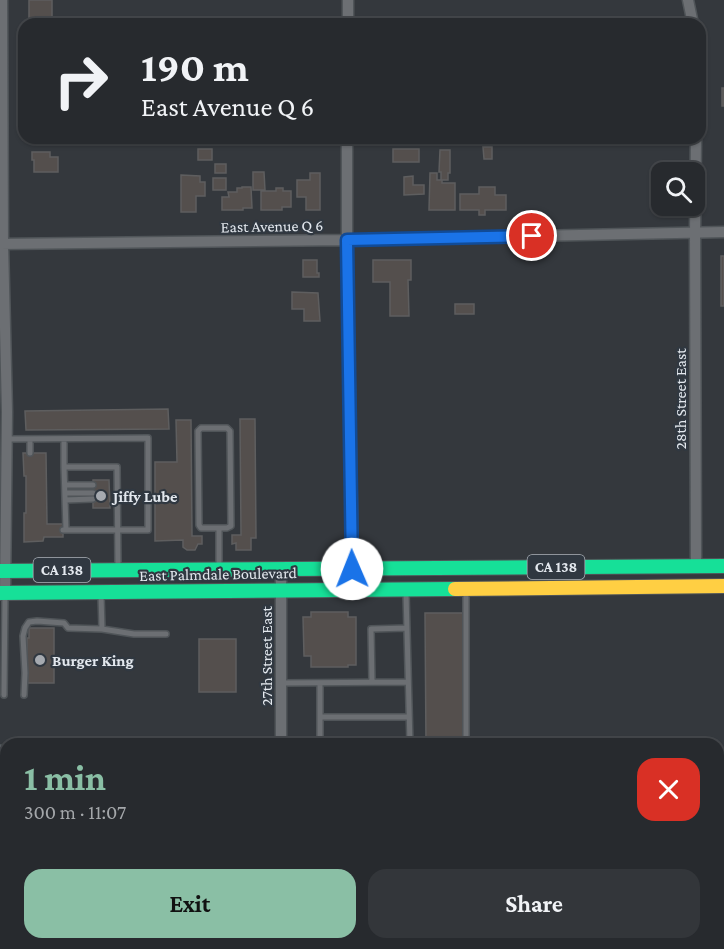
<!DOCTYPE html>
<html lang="en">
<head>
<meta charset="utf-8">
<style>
	body { margin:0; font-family:"Crimson Pro",serif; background:#33363a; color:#f1f3f6; height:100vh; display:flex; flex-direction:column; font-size:22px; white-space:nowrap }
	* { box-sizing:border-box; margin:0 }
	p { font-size:20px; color:#a4a7aa }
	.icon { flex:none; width:33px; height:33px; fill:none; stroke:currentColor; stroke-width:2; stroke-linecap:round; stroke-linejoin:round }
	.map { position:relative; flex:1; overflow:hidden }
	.sheet { position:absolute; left:0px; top:738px; width:724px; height:212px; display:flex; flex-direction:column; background:#272a2e; border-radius:18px 18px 0 0; box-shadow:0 2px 4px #0004,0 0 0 2px #43464a }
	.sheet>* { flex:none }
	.hud { position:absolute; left:18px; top:18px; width:688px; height:126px; border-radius:18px; box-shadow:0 2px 4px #0004,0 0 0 2px #43464a; background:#272a2e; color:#f1f3f6; overflow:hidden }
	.controls { position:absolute; left:651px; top:162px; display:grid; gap:12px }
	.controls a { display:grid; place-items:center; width:54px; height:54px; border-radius:12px; background:#272a2e; box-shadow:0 2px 4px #0004,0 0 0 2px #43464a; font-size:30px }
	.pin { position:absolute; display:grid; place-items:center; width:51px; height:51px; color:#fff; margin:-26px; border:3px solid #fff; border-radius:50%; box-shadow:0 2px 6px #0007 }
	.me { position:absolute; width:66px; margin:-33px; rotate:359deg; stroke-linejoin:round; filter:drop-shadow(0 0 4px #0008) }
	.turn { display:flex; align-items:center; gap:21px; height:126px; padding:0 24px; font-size:27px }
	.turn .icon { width:78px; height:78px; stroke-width:2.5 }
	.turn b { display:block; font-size:42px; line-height:51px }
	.round { display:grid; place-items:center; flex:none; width:63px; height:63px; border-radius:18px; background:#33363a }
	.summary { display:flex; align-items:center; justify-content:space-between; height:102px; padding:0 24px }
	h1 { font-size:36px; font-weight:700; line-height:45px; color:#8abfa5 }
	.action { display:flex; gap:12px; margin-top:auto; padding:12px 24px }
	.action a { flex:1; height:69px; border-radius:18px; background:#8abfa5; color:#111; font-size:24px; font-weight:700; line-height:69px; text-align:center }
	.action a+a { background:#33363a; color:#f1f3f6 }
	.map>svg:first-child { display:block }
</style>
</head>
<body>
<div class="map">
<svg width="724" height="949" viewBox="0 0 724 949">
	<rect width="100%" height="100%" fill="#34383d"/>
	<path fill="#544f4d" stroke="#5e5e5f" stroke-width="1.5" d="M 29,0 L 52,0 L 52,17 L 65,17 L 65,24 L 41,24 L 41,19 L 29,19 Z
		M 722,88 L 724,88 L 724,106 L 722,106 Z
		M 292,138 L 320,138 L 320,141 L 292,141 Z
		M 483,147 L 492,147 L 492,159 L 484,159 Z
		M 198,149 L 212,149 L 212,160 L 198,160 Z
		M 393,149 L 419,149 L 419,162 L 393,162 Z
		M 440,150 L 450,150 L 450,173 L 448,173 L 448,180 L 441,180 L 441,172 L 439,172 Z
		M 32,152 L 50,152 L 50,157 L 58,157 L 58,172 L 34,172 L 34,160 L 32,160 Z
		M 215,164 L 226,164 L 226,173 L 215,173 Z
		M 253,172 L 264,172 L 265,190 L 253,190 Z
		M 310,173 L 320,173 L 320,210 L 306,210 L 306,197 L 297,197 L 297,180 L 310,180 Z
		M 430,173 L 437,173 L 437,180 L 442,180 L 442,183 L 455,183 L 455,210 L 429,210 Z
		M 181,175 L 200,176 L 200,182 L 205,182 L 205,196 L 196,196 L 196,212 L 181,212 Z
		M 413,176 L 413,185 L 424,185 L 424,194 L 404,195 L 404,177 Z
		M 213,178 L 226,178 L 226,190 L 213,190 Z
		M 242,187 L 251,187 L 252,208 L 243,208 L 243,210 L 222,210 L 222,197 L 229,197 L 228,192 L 237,192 L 237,188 L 242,188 Z
		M 479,187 L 495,187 L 495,195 L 506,195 L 506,210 L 485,210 L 485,215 L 479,215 L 479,210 L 460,210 L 460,194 L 479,194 Z
		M 276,188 L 283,188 L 283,191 L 291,191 L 291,207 L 282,207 L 282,210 L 261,210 L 261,191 L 276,191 Z
		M 721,256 L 724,256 L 724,306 L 721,306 Z
		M 303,260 L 317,260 L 317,273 L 319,273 L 319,277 L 303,277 Z
		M 373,260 L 411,260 L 411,280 L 408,280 L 409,316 L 390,316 L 390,282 L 373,282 Z
		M 292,292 L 318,293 L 320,321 L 304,321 L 304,309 L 292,309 Z
		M 455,304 L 474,304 L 474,314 L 455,314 Z
		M 168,409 L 169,429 L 26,430 L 25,411 Z
		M 240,419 L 255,419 L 256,538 L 251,538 L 251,550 L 236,550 L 236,543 L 232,544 L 232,535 L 241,535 Z
		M 176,420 L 191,420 L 192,536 L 202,536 L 202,544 L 198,544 L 195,550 L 187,550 L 183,547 L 183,540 L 155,541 L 155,462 L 177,462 Z
		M 23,453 L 46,453 L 47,524 L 63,524 L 63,537 L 44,537 L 43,541 L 24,542 L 24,513 L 26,513 L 26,476 L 24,476 Z
		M 93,480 L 109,480 L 110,508 L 93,508 Z
		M 311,612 L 348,612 L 348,617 L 356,617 L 356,665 L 348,665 L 348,667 L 311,667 L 311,656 L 304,656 L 303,617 L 311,617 Z
		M 425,613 L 463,613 L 463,744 L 426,744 Z
		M 29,628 L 54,628 L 54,683 L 27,683 L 27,638 L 29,638 Z
		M 199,639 L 236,639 L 236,692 L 199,692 Z
		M 0,760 L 6,760 L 6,801 L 0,801 Z
		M 0,901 L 6,901 L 6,914 L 0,914 Z
		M 0,920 L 6,920 L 6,932 L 0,932 Z
		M 0,937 L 6,937 L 7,949 L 0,949 Z
		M 25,944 L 57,944 L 57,948 L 25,946 Z
		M 72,944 L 100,944 L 100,945 L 72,945 Z
		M 128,944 L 141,944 L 141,949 L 128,949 Z
		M 145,944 L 157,944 L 157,949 L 145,949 Z
		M 180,945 L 190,945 L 190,948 L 193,949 L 172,949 L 171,948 L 180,948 Z"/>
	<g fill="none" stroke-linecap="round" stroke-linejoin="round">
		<defs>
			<path id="lane" d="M 8,439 L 148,438 L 148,530 L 63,530
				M 30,439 L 30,453
				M 64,439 L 64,467
				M 65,485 L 93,485
				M 65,493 L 93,493
				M 65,500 L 93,499
				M 219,528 L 201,528 L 199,525 L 198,431 L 201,428 L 227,428 L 230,431 L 231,526 L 227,528 L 219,528 L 219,567
				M 66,530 L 64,467 L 117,467 L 118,566
				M 406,593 L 410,744
				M 101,595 L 102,629
				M 372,682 L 371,629 L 407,628
				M 281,683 L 408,682
				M 320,683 L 320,744
				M 4,695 L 5,595
				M 24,695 L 25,673 L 23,636 L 25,628 L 29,622 L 37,621 L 64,623 L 68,628 L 102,629 L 134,634 L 166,634
				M 320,717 L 409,717
				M 466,744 L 466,593
				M 0,748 L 6,750
				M 0,872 L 6,872"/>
			<path id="street" d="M 2,0 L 3,244 L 7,412 L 5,593
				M 688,0 L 693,24
				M 348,24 L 348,0
				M 347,138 L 347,240 L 353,569
				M 696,138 L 695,232 L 696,566
				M 0,244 L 347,240 L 724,232
				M 281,569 L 281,744
				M 17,944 L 17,949
				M 281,944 L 281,949
				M 110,949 L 110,944
				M 213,949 L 213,944"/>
			<path id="fast" d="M 0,571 L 724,566
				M 0,593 L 455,589"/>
			<path id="slow" d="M 455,589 L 724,586"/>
		</defs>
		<use href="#lane" stroke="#505559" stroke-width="8"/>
		<use href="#street" stroke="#505559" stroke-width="13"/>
		<use href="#fast" stroke="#505559" stroke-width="16"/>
		<use href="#slow" stroke="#505559" stroke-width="16"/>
		<use href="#lane" stroke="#6c6f73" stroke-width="5"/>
		<use href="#street" stroke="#6c6f73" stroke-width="10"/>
		<use href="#fast" stroke="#16e098" stroke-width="14"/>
		<use href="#slow" stroke="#ffcf43" stroke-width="14"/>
	</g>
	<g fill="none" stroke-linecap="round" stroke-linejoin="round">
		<defs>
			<path id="route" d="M 352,569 L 347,240 L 532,236"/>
		</defs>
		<use href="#route" stroke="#114b97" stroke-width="15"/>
		<use href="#route" stroke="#1a73e8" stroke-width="10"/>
	</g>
	<g fill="#a6aab0" stroke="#303841" stroke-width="2">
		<circle cx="101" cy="496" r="6"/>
		<circle cx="40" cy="660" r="6"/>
	</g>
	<g text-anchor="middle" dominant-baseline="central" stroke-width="4.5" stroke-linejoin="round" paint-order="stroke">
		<g fill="#303841" stroke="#adb3ba" stroke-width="1.5">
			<rect x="527.5" y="555" width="57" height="24" rx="4.5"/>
			<rect x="33.5" y="558" width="57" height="24" rx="4.5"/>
		</g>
		<g font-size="15" font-weight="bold" fill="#e3e8ee">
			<text x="556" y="567">CA 138</text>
			<text x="62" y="570">CA 138</text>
		</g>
		<g font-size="16" fill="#e3e8ee" stroke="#303841">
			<text transform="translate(272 226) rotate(-1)">East Avenue Q 6</text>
			<text transform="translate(680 399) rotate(-90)">28th Street East</text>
			<text transform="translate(218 574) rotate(-1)">East Palmdale Boulevard</text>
			<text transform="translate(266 656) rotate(-90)">27th Street East</text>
		</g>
		<g font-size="16" font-weight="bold" fill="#e3e8ee" stroke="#303841" text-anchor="start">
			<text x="113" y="496">Jiffy Lube</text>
			<text x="52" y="660">Burger King</text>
		</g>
	</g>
</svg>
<div class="controls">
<a><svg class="icon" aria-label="search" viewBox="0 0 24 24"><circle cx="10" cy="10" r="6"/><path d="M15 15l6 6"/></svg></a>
</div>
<div class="pin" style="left:532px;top:236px;background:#d93025"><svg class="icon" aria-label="arrive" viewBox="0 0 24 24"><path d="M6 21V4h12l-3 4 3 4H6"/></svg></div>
<svg class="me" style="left:352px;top:569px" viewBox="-20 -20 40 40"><circle r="19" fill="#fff"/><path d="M0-13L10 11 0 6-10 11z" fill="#1a73e8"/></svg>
<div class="hud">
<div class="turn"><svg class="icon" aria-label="right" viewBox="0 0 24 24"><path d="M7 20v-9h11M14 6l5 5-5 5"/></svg><div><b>190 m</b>East Avenue Q 6</div></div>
</div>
<section class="sheet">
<div class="summary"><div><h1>1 min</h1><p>300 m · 11:07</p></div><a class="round" style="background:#d93025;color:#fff"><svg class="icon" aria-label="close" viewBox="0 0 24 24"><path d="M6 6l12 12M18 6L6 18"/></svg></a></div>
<div class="action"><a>Exit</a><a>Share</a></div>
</section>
</div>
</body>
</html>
